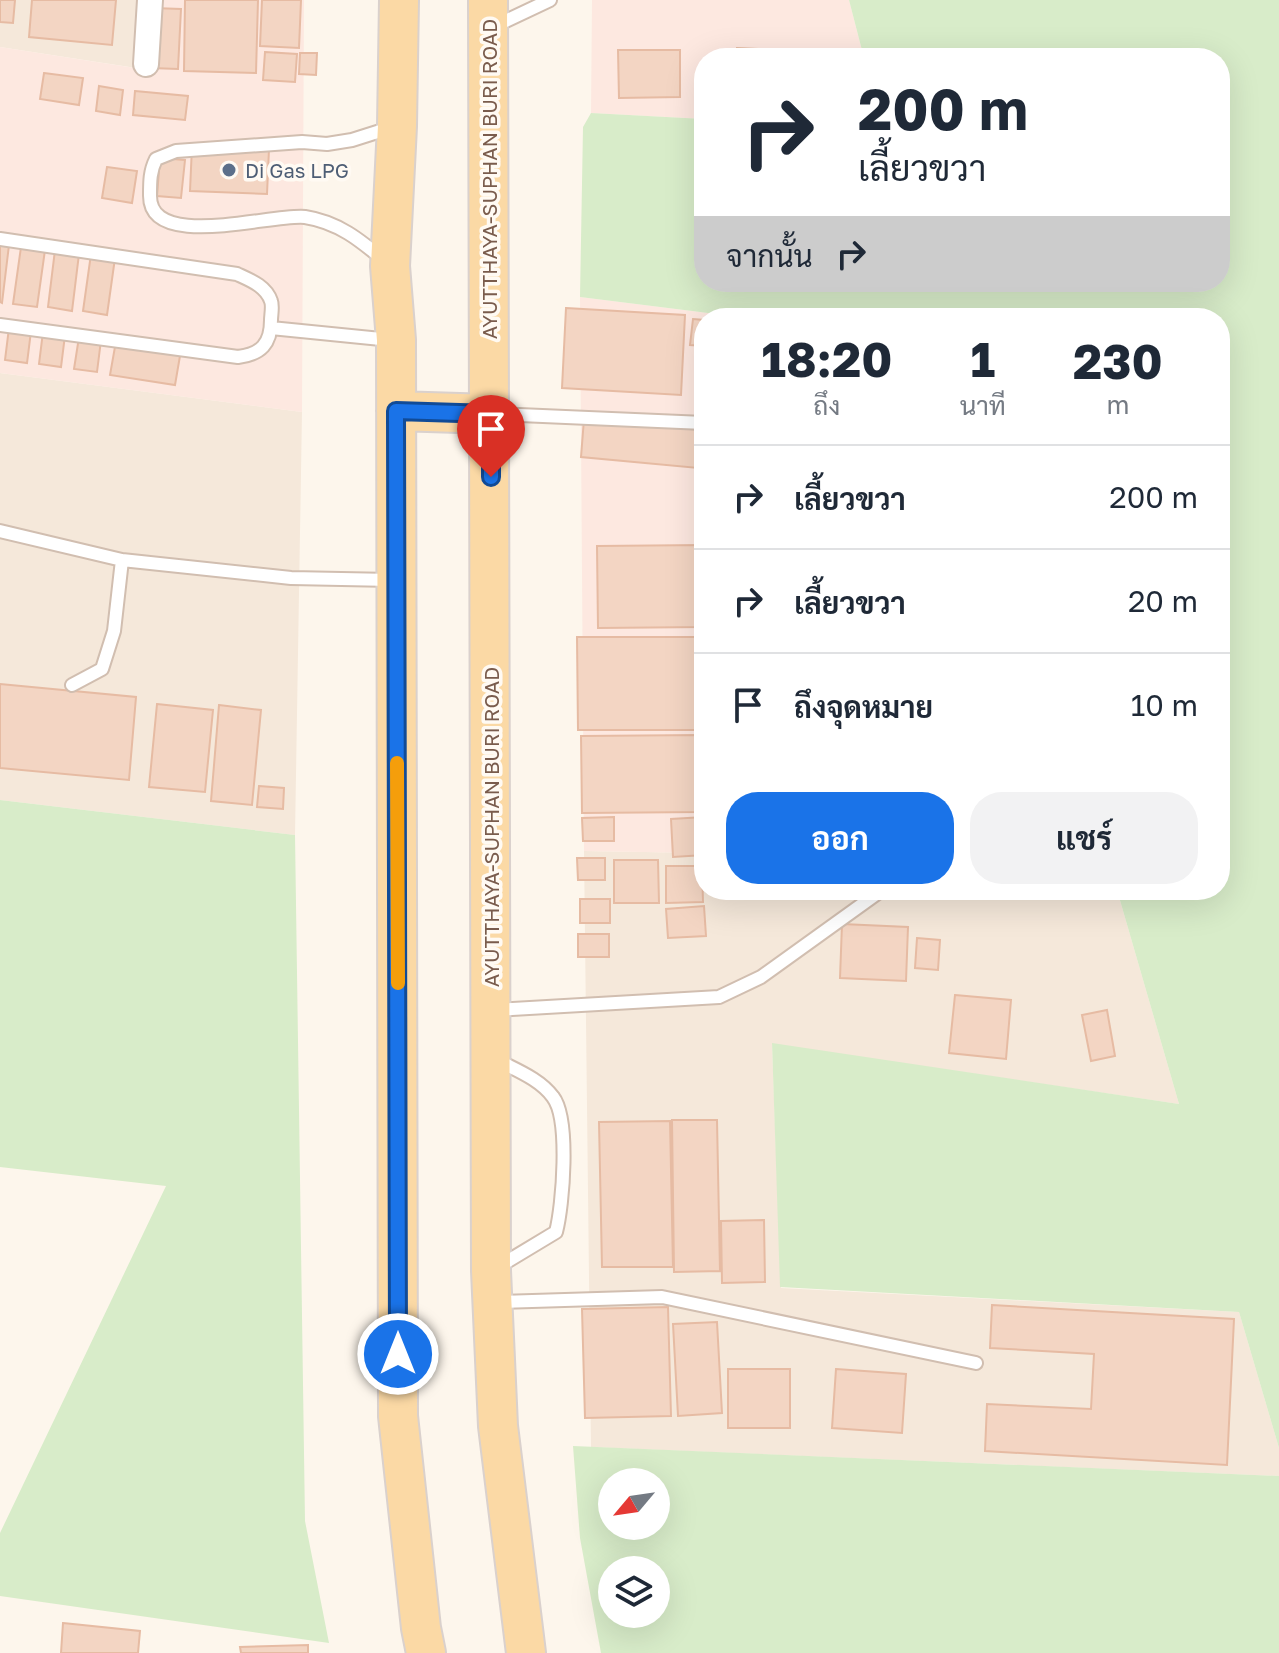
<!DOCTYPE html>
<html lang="th">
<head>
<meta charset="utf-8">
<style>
	body { margin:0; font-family:"Golos Text",Sarabun,sans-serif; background:#f2f2f3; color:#1f2937; height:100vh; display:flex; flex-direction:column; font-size:30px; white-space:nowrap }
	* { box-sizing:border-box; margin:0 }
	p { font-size:26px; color:#747a83 }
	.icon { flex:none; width:44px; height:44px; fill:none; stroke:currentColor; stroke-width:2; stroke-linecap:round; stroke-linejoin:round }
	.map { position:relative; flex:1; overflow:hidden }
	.drawer { position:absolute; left:694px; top:308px; width:536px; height:592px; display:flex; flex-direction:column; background:#fff; border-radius:32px; box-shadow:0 8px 32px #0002 }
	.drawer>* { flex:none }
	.guide { position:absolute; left:694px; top:48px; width:536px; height:244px; border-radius:32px; box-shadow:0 8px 32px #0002; background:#fff; color:#1f2937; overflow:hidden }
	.needle { width:52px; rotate:241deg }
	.tools { position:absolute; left:598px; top:1468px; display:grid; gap:16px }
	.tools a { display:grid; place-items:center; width:72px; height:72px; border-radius:50%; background:#fff; box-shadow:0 8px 32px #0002; font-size:40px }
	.pin { position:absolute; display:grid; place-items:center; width:68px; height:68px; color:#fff; margin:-82px -34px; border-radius:50% 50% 50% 0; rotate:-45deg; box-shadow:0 0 8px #0007 }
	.pin .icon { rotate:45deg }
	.me { position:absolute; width:88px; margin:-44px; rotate:0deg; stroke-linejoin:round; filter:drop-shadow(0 0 6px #0008) }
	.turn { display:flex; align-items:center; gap:28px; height:168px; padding:0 32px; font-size:36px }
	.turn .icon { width:104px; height:104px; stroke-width:2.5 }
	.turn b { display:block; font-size:56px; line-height:68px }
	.then { display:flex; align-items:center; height:76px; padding:0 32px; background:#0003; gap:16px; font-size:30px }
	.eta { display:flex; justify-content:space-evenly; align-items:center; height:136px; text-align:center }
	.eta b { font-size:48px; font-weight:700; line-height:56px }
	.cta { display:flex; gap:16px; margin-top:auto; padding:16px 32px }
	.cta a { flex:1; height:92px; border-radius:32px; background:#1a73e8; color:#fff; font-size:32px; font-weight:700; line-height:92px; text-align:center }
	.cta a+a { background:#f2f2f3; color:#1f2937 }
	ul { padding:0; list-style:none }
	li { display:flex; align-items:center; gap:24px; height:104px; padding:0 32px; border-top:2px solid #e0e1e3 }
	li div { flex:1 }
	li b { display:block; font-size:30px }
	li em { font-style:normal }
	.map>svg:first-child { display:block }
</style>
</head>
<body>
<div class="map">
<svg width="1279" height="1653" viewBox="0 0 1279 1653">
	<rect width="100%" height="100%" fill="#fdf6ec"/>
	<path fill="#f5e8da" d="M 0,0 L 152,0 L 149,70 L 0,47 Z
		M 0,373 L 302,412 L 295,835 L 0,800 Z
		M 584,851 L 704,853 L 704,890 L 1117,890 L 1179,1104 L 772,1044 L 781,1288 L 1239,1312 L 1279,1448 L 1279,1476 L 591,1447 Z"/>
	<path fill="#fde8e0" d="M 152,0 L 304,0 L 302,412 L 0,373 L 0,47 L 148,70 Z
		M 592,0 L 849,0 L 864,58 L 704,58 L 704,119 L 591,113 Z
		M 580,297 L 748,318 L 704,318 L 704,853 L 584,851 Z"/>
	<path fill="#d8ecc9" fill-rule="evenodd" d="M 849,0 L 1279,0 L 1279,1448 L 1239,1312 L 780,1287 L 772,1043 L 1179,1104 L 1117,890 L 1220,890 L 1220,318 L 748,318 L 580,297 L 583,127 L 591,113 L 704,119 L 704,282 L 1220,282 L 1220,58 L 864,58 Z
		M 0,800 L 295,835 L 305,1521 L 329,1643 L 0,1596 L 0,1533 L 166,1186 L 0,1167 Z
		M 573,1446 L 1279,1476 L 1279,1653 L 601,1653 L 580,1538 ZM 612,1482 L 656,1482 L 656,1526 L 612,1526 ZM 612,1570 L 656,1570 L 656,1614 L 612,1614 Z"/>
	<path fill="#f3d5c3" stroke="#e6bba3" stroke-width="2" d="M 0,0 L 15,0 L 13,23 L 0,22 Z
		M 32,0 L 116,0 L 112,45 L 29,37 Z
		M 185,0 L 258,0 L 256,73 L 184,71 Z
		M 262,0 L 301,0 L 299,48 L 260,46 Z
		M 153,8 L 181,9 L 178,69 L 151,68 Z
		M 737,48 L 829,52 L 829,58 L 737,58 Z
		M 618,50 L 680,50 L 680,97 L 619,98 Z
		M 265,52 L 297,54 L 295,82 L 263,80 Z
		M 300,53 L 317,53 L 316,75 L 299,74 Z
		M 44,73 L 83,78 L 79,105 L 40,99 Z
		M 99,86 L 123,90 L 120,115 L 96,111 Z
		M 135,91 L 188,96 L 185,120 L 133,115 Z
		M 192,146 L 269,149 L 267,194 L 190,191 Z
		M 160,158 L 185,160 L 181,198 L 157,196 Z
		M 107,167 L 137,171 L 132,203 L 102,198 Z
		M 0,244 L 9,245 L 2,303 L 0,302 Z
		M 21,247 L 45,250 L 37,307 L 13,304 Z
		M 55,250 L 79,254 L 72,311 L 48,307 Z
		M 91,254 L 115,258 L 107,315 L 83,311 Z
		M 566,308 L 685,315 L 681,395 L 562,388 Z
		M 693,319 L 704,320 L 704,346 L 690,345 Z
		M 9,328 L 31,331 L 27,363 L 5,360 Z
		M 43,332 L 65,335 L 61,367 L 39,364 Z
		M 79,337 L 101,340 L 97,372 L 74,369 Z
		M 116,341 L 181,350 L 175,385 L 110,375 Z
		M 584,419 L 701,430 L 698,468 L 581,457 Z
		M 704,545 L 704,627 L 598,628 L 597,546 Z
		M 577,637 L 704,637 L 704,730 L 578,730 Z
		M 0,684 L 136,697 L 129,780 L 0,768 Z
		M 157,704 L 213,710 L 205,792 L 149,787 Z
		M 219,705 L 261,710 L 252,805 L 211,801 Z
		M 701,735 L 702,812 L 582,813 L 581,736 Z
		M 259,786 L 284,788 L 283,809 L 257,807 Z
		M 614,817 L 614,841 L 583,841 L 582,818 Z
		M 704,817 L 704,855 L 673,857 L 671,819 Z
		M 577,858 L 605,858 L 605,880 L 578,880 Z
		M 614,860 L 658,860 L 659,903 L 614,903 Z
		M 666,866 L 702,866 L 703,902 L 666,903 Z
		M 580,899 L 610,899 L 610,923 L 580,923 Z
		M 704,906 L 706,936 L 668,938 L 666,909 Z
		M 842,924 L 908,927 L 906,981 L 840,978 Z
		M 578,934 L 609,934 L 609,957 L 578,957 Z
		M 917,938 L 940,940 L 938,970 L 915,968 Z
		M 955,995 L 1011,1000 L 1006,1059 L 949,1053 Z
		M 1107,1010 L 1115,1056 L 1091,1061 L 1082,1015 Z
		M 672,1120 L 717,1120 L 720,1271 L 674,1272 Z
		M 670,1121 L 673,1267 L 602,1267 L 599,1122 Z
		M 764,1220 L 765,1282 L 722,1283 L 721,1221 Z
		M 992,1305 L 1234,1319 L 1227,1465 L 985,1451 L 987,1404 L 1091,1409 L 1094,1354 L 990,1348 Z
		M 668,1307 L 671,1416 L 585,1418 L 582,1309 Z
		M 717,1322 L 722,1413 L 678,1416 L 673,1324 Z
		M 728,1369 L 790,1369 L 790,1428 L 728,1428 Z
		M 836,1369 L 906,1374 L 902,1433 L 832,1428 Z
		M 63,1623 L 140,1631 L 138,1653 L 61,1653 Z
		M 308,1645 L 308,1653 L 241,1653 L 240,1647 Z"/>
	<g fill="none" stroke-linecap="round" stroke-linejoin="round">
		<defs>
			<path id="lane" d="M 495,26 L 550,0
				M 0,239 L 237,274 C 250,280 266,286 271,301 C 273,306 271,315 271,320 C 271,344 261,354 238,357 L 0,325
				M 385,261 C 360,240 338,222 305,217 C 273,213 149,252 150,195 C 150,181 150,171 156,159 L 176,151 L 302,142 L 327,144 L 352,140 L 393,127
				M 271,328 L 391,340
				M 494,414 L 704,423
				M 0,531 L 122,560 L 291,578 L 392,580
				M 72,685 L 102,669 L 114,631 L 122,560
				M 494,1010 L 719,997 L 761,977 L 882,890
				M 497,1060 C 516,1070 540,1079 553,1097 C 570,1119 563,1205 556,1232 L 498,1267
				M 496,1302 L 662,1297 L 976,1363"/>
			<path id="street" d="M 146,64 L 150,0"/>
			<path id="primary" d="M 399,0 L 397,126 L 390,266 L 396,340 L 398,1416 L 421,1628 L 426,1653
				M 488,0 L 491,1271 L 498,1426 L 526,1653
				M 396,411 L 491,414"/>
		</defs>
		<use href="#lane" stroke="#d1beb0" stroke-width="16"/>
		<use href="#street" stroke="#d1beb0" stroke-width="28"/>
		<use href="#primary" stroke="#dad1cd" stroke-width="42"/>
		<use href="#lane" stroke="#fff" stroke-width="12"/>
		<use href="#street" stroke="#fff" stroke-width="24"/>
		<use href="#primary" stroke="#fbd9a5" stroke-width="38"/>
	</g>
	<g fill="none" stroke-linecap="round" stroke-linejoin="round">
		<defs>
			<path id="route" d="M 398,1354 L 396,411 L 491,414 L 491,477"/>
		</defs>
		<use href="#route" stroke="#114b97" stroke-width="20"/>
		<use href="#route" stroke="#1a73e8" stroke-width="14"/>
		<path stroke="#f59e0b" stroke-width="14" d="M 397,763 L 398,983"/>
	</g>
	<circle fill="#5c6f8a" stroke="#fffaf3" stroke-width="3" cx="229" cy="170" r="8"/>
	<g text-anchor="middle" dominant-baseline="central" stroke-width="7" stroke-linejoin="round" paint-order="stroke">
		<g font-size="20" fill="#4e5e75" stroke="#fffaf3" text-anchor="start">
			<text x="245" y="170">Di Gas LPG</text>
		</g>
		<g font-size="20" fill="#7a5c4d" stroke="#fffaf3">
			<text transform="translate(489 179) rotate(-90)">AYUTTHAYA-SUPHAN BURI ROAD</text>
			<text transform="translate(491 827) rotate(-90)">AYUTTHAYA-SUPHAN BURI ROAD</text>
		</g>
	</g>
</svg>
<div class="tools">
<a><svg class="needle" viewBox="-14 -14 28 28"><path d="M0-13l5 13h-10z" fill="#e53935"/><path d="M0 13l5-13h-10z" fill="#747a83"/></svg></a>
<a><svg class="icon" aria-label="layers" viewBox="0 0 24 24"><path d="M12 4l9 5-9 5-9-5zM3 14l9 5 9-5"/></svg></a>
</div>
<div class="pin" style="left:491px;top:477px;background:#d93025"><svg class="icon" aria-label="arrive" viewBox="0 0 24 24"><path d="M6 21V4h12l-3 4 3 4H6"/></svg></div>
<svg class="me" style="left:398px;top:1354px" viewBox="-20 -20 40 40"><circle r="17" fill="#1a73e8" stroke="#fff" stroke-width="3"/><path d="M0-11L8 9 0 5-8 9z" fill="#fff"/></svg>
<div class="guide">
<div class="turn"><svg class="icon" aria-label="right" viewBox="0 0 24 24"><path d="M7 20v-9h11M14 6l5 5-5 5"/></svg><div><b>200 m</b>เลี้ยวขวา</div></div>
<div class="then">จากนั้น<svg class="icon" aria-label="right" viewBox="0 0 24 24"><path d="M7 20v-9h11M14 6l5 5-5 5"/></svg></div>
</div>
<section class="drawer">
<div class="eta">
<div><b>18:20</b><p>ถึง</p></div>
<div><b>1</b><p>นาที</p></div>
<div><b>230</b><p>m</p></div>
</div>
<ul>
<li><svg class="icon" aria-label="right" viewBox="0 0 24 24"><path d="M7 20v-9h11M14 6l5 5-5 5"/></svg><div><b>เลี้ยวขวา</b></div><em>200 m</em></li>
<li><svg class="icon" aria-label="right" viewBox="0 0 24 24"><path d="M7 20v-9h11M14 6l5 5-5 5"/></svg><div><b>เลี้ยวขวา</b></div><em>20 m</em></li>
<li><svg class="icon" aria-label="arrive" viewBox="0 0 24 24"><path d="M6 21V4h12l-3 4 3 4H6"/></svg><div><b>ถึงจุดหมาย</b></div><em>10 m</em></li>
</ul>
<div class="cta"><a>ออก</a><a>แชร์</a></div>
</section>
</div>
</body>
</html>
